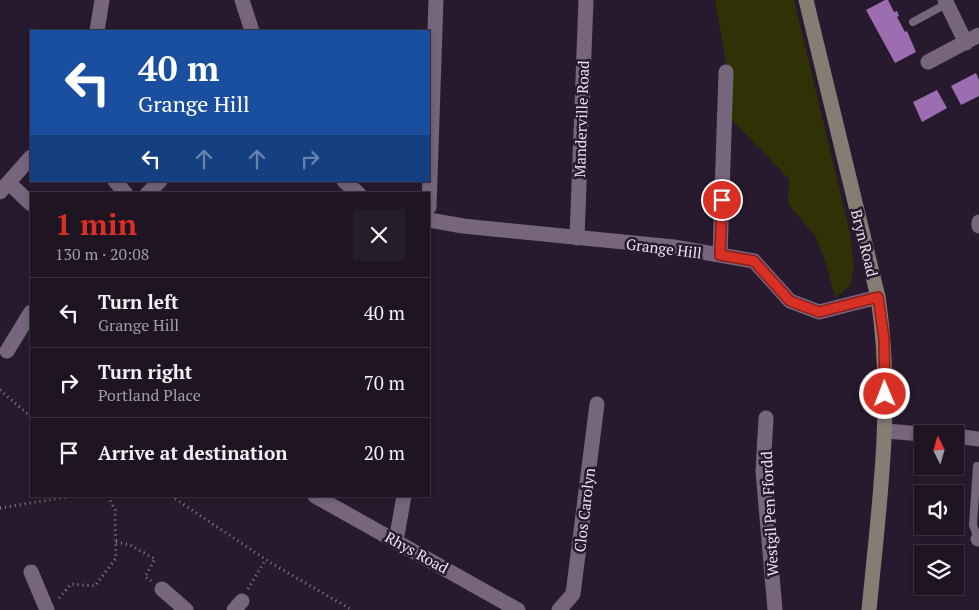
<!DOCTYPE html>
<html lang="en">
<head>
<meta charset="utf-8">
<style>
	body { margin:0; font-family:"PT Serif",serif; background:#261d2a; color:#f1f3f6; height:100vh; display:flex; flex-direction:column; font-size:19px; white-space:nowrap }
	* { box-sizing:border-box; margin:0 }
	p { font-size:16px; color:#a19ea5 }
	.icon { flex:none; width:28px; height:28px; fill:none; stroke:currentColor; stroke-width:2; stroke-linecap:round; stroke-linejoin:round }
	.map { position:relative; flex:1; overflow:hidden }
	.drawer { position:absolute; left:30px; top:192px; width:400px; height:305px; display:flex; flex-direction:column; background:#1e1422; border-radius:0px; box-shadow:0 2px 8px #0003,0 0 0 1px #3c3340 }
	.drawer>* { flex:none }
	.banner { position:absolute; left:30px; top:30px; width:400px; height:152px; border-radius:0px; box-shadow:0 2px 8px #0003,0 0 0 1px #3c3340; background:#1a4fa0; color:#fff; overflow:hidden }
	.needle { width:32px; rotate:355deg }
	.tools { position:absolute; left:914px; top:425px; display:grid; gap:10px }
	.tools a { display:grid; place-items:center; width:50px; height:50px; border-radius:0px; background:#1e1422; box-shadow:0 2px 8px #0003,0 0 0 1px #3c3340; font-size:25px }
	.pin { position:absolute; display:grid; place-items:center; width:42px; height:42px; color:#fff; margin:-21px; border:2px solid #fff; border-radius:50%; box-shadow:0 1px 5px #0007 }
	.me { position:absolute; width:55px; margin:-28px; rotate:359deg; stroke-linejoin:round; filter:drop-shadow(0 0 4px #0008) }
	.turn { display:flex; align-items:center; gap:18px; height:105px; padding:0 25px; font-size:22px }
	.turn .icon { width:65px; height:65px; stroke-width:2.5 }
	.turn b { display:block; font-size:35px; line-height:42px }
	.lanes { display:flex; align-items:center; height:48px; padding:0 25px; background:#0003; justify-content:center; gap:25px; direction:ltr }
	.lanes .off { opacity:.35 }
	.round { display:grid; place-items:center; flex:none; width:52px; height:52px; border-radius:0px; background:#261d2a }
	.overview { display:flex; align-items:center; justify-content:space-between; height:85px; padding:0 25px }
	h1 { font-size:30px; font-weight:600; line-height:38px; color:#d93025 }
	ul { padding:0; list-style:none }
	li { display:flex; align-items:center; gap:15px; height:70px; padding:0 25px; border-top:1px solid #3c3340 }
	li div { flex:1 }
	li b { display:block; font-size:19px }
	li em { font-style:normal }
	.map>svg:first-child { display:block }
</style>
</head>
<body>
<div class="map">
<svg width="979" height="610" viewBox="0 0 979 610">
	<rect width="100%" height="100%" fill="#281a2e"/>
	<path fill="#303105" d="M 715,0 L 794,0 L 850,233 L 854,266 L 850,286 L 835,298 L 827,267 L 816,237 L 788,204 L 789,179 L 728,116 L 730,85 Z"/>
	<path fill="#9c6db0" d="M 885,0 L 888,0 L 894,12 L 897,11 L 899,16 L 897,17 L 905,32 L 907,31 L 916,52 L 895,63 L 866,10 Z
		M 976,73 L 979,80 L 979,96 L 961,105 L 951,86 Z
		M 937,90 L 947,108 L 922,122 L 913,102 Z"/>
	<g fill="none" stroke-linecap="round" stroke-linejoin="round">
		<path stroke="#8a7f90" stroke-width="3" stroke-dasharray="1 4" stroke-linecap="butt" d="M 0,390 L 31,417
			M 171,496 L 271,563 L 352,610
			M 0,508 L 73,496
			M 116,542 L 130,545 L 155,559 L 145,577 L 151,581
			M 248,589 L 266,559
			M 59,598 L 71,584 L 95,586 L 116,558 L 115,510 L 108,496"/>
		<path stroke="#76657d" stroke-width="8" d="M 913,22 L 946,4
			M 977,466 L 973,525 L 978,539"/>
		<path stroke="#76657d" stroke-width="15" d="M 242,0 L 252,31
			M 945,0 L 966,43
			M 97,31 L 102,0
			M 928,62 L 979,35
			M 115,181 L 126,194
			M 344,181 L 359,194
			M 9,183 L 31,204
			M 0,192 L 31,157
			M 147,194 L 160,181
			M 429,207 L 436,0
			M 429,220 L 463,226 L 674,247 L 754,261 L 790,301 L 819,312 L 878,297
			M 979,222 L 979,226
			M 577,238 L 586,0
			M 720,255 L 726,72
			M 7,351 L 31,312
			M 766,418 L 763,471 L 775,610
			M 886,431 L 922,434
			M 955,436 L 979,439
			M 315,496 L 518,610
			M 978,539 L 979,539
			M 396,541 L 404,496
			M 31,572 L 47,610
			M 162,589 L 186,610
			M 234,610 L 242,601
			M 559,610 L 573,594 L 597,404"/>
		<path stroke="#867c73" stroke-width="15" d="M 806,0 L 878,297 C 894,402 879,506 869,610"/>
	</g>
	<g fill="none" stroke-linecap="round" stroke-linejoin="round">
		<defs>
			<path id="route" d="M 722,200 L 720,255 L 754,261 L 790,301 L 819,312 L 878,297 L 884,339 L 885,394"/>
		</defs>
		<use href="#route" stroke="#8d1f18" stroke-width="12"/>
		<use href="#route" stroke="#d93025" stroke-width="9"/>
	</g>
	<g text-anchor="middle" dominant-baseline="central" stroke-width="5" stroke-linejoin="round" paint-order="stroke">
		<g font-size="15" fill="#ece3f1" stroke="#281a2e">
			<text transform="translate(581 119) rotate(-88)">Manderville Road</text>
			<text transform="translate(865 243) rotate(76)">Bryn Road</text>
			<text transform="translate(664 248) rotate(7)">Grange Hill</text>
			<text transform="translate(584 510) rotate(-83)">Clos Carolyn</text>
			<text transform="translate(769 514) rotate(-93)">Westgil Pen Ffordd</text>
			<text transform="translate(417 552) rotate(29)">Rhys Road</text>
		</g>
	</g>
</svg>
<div class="tools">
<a><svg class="needle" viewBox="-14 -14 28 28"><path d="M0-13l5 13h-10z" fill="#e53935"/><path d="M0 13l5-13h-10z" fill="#a19ea5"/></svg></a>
<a><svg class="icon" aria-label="sound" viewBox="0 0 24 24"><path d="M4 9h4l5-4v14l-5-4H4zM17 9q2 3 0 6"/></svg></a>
<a><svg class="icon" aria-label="layers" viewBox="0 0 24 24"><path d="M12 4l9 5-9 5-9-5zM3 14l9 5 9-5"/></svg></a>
</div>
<div class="pin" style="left:722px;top:200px;background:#d93025"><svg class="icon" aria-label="arrive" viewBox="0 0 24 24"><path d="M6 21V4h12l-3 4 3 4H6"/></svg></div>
<svg class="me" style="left:885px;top:394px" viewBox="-20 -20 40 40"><circle r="17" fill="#d93025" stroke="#fff" stroke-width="3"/><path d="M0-11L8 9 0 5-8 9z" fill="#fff"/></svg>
<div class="banner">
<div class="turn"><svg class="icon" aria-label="left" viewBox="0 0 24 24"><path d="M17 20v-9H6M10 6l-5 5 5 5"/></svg><div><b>40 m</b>Grange Hill</div></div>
<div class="lanes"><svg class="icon" aria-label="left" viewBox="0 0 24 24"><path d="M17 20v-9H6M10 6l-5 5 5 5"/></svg><svg class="icon off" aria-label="ahead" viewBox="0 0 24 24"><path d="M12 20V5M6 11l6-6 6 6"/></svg><svg class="icon off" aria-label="ahead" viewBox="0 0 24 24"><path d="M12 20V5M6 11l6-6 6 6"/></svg><svg class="icon off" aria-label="right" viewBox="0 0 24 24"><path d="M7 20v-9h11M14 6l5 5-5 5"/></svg></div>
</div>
<section class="drawer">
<div class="overview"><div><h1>1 min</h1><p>130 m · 20:08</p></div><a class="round"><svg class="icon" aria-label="close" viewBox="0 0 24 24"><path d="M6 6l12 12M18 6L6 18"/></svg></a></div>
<ul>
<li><svg class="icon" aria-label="left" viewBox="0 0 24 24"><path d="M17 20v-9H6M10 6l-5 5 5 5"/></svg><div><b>Turn left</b><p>Grange Hill</p></div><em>40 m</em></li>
<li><svg class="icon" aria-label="right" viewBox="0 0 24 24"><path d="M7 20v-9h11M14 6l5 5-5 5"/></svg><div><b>Turn right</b><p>Portland Place</p></div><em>70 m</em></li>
<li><svg class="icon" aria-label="arrive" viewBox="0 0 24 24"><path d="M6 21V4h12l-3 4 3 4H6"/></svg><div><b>Arrive at destination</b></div><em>20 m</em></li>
</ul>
</section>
</div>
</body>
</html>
